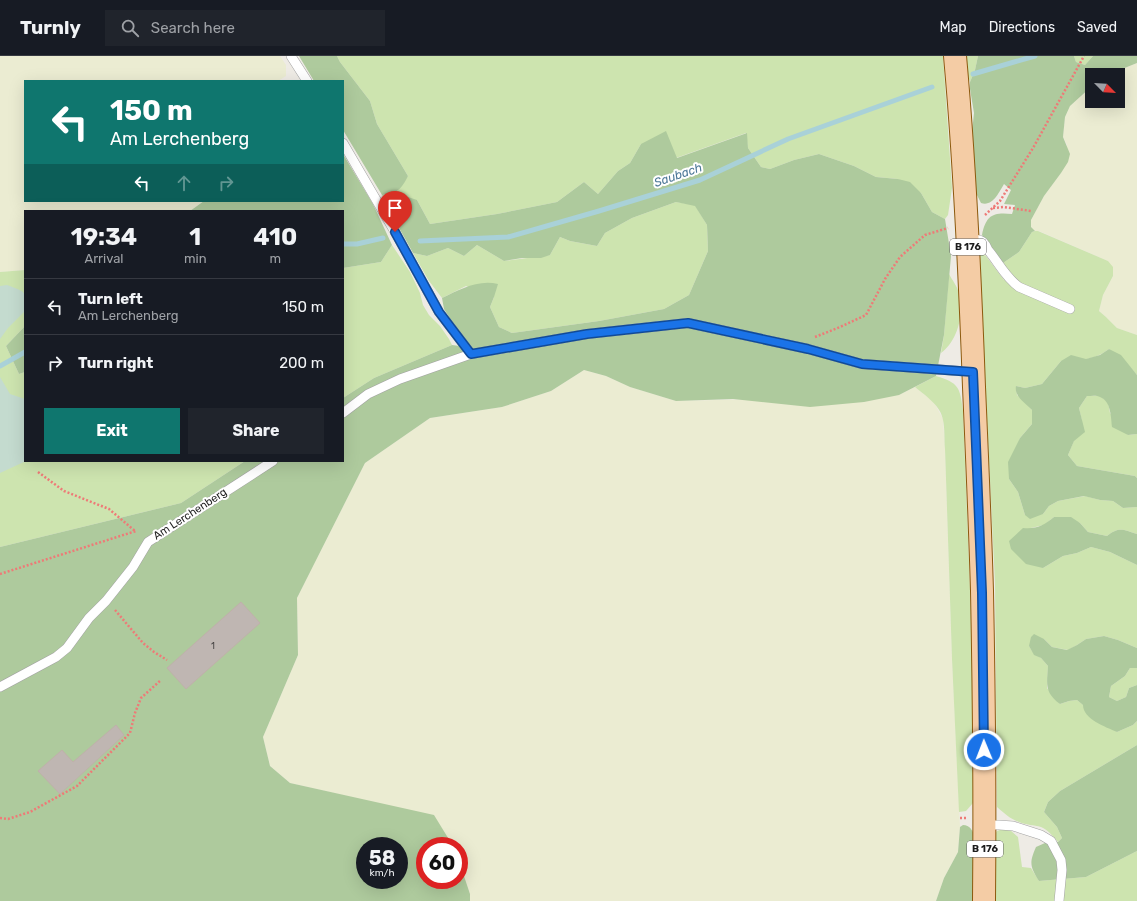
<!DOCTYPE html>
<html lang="en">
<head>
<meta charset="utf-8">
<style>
	body { margin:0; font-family:Rubik,sans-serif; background:#20242c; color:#f1f3f6; height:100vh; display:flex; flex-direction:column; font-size:15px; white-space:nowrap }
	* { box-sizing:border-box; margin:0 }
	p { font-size:13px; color:#9ea1a6 }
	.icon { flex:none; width:22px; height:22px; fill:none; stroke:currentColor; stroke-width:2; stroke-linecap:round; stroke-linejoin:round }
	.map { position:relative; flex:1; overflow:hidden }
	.sheet { position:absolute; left:24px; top:154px; width:320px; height:252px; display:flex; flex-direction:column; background:#171b24; border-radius:0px; box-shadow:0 4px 16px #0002 }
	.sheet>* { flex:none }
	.hud { position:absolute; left:24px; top:24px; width:320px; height:122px; border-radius:0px; box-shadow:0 4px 16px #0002; background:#0f766e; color:#fff; overflow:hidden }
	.needle { width:26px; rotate:114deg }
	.tools { position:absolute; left:1085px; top:12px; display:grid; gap:8px }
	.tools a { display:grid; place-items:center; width:40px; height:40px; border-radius:0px; background:#171b24; box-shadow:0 4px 16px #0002; font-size:20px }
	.speed { position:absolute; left:356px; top:781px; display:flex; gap:8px; font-size:20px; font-weight:700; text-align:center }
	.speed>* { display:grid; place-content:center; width:52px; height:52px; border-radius:50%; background:#171b24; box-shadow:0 4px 16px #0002; line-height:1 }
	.speed small { font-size:10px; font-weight:400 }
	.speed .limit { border:6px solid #d22; background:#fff; color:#111 }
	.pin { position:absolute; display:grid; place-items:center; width:34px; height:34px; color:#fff; margin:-41px -17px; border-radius:50% 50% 50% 0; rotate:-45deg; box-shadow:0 0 4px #0007 }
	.pin .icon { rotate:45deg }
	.me { position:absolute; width:44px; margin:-22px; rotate:359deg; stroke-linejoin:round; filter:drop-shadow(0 0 3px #0008) }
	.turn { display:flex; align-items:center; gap:14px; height:84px; padding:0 20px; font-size:18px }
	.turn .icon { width:52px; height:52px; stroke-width:2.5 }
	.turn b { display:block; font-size:28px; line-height:34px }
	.lanes { display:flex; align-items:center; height:38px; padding:0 20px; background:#0003; justify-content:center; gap:20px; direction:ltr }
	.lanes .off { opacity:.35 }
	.eta { display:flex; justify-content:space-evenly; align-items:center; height:68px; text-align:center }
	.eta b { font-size:24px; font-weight:700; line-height:28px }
	.cta { display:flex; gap:8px; margin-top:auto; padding:8px 20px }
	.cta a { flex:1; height:46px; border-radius:0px; background:#0f766e; color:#fff; font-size:16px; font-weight:700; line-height:46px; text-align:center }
	.cta a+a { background:#20242c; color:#f1f3f6 }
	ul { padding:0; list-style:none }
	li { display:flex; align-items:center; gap:12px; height:56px; padding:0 20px; border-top:1px solid #363941 }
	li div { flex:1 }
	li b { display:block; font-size:15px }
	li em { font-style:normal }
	header { display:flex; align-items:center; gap:24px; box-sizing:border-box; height:56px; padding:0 20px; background:#171b24; border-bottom:1px solid #363941 }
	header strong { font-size:19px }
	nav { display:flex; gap:22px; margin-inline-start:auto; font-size:14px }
	.search { width:280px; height:36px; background:#20242c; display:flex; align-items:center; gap:10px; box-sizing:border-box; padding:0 14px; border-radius:0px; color:#9ea1a6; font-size:15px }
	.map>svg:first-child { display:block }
</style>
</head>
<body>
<header>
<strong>Turnly</strong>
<div class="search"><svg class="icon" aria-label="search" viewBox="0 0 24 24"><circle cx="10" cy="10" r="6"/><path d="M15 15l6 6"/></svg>Search here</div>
<nav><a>Map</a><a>Directions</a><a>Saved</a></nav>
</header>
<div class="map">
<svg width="1137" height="845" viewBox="0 0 1137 845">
	<rect width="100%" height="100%" fill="#eeebe5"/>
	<path fill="#ebecd2" d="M 0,0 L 280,0 L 286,9 L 286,20 L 278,25 L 25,25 L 25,145 L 204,145 L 190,155 L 25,155 L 25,214 L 0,216 Z
		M 1137,7 L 1137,279 L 1117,272 L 1106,261 L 1099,255 L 1103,239 L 1113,220 L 1108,205 L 1039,175 L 1035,175 L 1031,172 L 1031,164 L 1044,140 L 1061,117 L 1067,89 L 1063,81 L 1065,61 L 1070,50 L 1092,30 L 1092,45 L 1118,45 L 1118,19 L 1107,19 Z
		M 584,314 L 606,320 L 630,331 L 676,345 L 899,339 L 915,331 L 930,343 L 936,350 L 943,363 L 945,393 L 952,603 L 960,771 L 958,796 L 944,822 L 936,845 L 470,845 L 470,838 L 459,805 L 459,790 L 453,790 L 434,760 L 290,727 L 270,710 L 263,681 L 298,599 L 297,542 L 365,407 L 430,362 L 502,351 L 551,335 Z"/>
	<path fill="#cde4af" d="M 337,0 L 943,0 L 952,132 L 948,159 L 945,163 L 932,156 L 921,137 L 898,123 L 876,121 L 854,110 L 819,98 L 794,104 L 770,113 L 761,111 L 748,92 L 746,77 L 676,102 L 641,88 L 630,107 L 618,115 L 598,138 L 584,126 L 557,146 L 497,158 L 430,168 L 417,144 L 397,151 L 393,161 L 382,139 L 393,137 L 408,120 L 377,68 L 370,45 L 340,6 Z
		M 965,0 L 978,0 L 975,14 L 970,26 L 966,14 Z
		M 1074,0 L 1093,0 L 1085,9 L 1076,6 Z
		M 676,146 L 695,149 L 707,169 L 708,195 L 689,239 L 664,253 L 599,265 L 512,277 L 499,271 L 490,251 L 494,241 L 466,230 L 442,242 L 429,225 L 413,197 L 427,200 L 448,192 L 464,200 L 477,189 L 504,205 L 550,199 L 560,181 L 570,185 L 597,190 L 605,177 L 632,162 Z
		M 1035,175 L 1038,175 L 1108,205 L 1113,211 L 1113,220 L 1103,239 L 1099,255 L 1106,261 L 1117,272 L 1137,279 L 1137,319 L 1129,310 L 1109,293 C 1093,305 1080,304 1061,305 L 1042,328 L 1025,332 L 1016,330 L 1017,339 L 1024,345 L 1032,354 L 1032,368 L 1020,382 L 1009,423 L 1018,436 L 1025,459 L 1043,458 L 1049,450 L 1058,445 L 1085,440 L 1100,444 L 1113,445 L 1123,452 L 1137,451 L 1137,478 C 1124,474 1119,470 1107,480 L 1088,476 L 1080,467 L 1062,461 L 1054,461 L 1044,469 L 1031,472 L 1043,512 L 1063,500 L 1077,497 L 1091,491 L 1110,496 L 1137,509 L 1137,592 L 1118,584 L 1104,580 L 1086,583 L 1077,589 L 1068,594 L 1052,591 L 1044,583 L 1029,590 L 1034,598 L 1041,602 L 1048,610 L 1047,632 L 1060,648 L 1069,645 L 1077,644 L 1117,676 L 1133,669 L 1137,665 L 1137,689 L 1060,735 L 1048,746 L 1044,756 L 1057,771 L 1062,782 L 1058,786 C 1053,780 1048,774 1041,771 C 1034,769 1026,769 1019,766 C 1010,763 1004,757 997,751 L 995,527 L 979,198 L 983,198 L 986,200 L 1004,224 L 1012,219 L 1003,207 L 1019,196 L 1032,176 Z
		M 392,189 L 410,216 L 420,237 L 423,249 L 429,259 L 440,270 L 449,283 L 452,289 L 374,322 L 343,342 L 343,212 L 381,206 Z
		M 25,214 L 25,270 L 6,290 L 19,318 L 25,316 L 25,405 L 245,405 L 181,447 L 0,491 L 0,216 Z
		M 949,218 C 952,224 958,231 959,238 C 965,257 957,286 941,297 L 944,279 Z
		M 936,320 C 959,327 960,331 963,355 L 973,608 L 973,747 L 966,755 L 959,756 L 952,603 L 945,393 C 944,383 945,373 943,364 C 941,350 926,340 915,331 Z
		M 1087,340 L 1100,340 L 1108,346 L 1110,357 L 1128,379 L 1137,378 L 1137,422 L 1135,420 L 1077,410 L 1068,399 L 1082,365 L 1079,352 Z
		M 1130,612 L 1137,612 L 1137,629 L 1129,632 L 1126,641 L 1117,645 L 1109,641 L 1111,630 L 1125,620 Z
		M 1003,773 L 1010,774 L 1018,781 L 1022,811 L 1031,812 L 1039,825 L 1086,821 L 1137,795 L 1137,845 L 995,845 L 994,780 L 997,775 Z"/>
	<path fill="#aeca9d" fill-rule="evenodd" d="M 299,0 L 337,0 L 340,6 L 370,45 L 377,68 L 408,120 C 401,134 397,137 382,139 L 343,74 L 343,25 L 314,25 Z
		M 978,0 L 1074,0 L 1076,6 L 1085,9 L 1093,0 L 1137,0 L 1137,7 L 1107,19 L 1092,19 L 1092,30 L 1070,50 L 1065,61 L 1063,81 L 1070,98 L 1068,106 L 1061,117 L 1044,140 L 1031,164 L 1031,171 L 1035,175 L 1032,176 L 1019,196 L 1003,207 L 986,186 L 982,179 C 986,159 993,156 1012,158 L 1015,149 L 1004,148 L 1011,134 L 1004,128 C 999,136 993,151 981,147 L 975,135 L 972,76 L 974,57 L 970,33 L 970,26 L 975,14 Z
		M 666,75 L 677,102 L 747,77 L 748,92 L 761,111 L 770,113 L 794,104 L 819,98 L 854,110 L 876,121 L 898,123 L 910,126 L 921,137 L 932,156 L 945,163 L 951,200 L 944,279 L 936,320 L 899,339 L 864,346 L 810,351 L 733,343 L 676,345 L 630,331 L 606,320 L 584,314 L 551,335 L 502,351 L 430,362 L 365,407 L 297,542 L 298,599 L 263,681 L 270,710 L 290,727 L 434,759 L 453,790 L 425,790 L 425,824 L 459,824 L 459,805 L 470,838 L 470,845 L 0,845 L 0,491 L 181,447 L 245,405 L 343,405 L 343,342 L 374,322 L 452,289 L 468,291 L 444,253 L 442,242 C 459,234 478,223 498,228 L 494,241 L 490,251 L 499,271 L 512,277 L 599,265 L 664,253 L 689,239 L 708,195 L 707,169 L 695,150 L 676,146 L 632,162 L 605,177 L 597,190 L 570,185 L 560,181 L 550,199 L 541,202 L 522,202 L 504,205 L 477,189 L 464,200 L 448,192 L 427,200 L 413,197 L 393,161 L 397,151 L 408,141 L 417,144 L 430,168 L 497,158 L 557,146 L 584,126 L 598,138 L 618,115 L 630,107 L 641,88 ZM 365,790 L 399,790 L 399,824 L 365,824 Z
		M 343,98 L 373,148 L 392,189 L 381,206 L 343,212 L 343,155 L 190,155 L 204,145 L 343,145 Z
		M 25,270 L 25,316 L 19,318 L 6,290 Z
		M 1109,293 L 1121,299 L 1137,319 L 1137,378 L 1128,379 L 1112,371 C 1111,361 1111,345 1100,341 C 1097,339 1091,340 1087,340 L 1079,352 L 1085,376 L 1074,385 L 1068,399 L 1077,410 L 1135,420 L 1137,422 L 1137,451 L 1123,452 L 1113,445 L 1100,444 L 1084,440 L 1058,445 L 1049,450 L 1043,458 L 1030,463 L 1025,459 L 1018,436 L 1009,423 L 1008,406 L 1020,382 L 1032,368 L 1032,354 C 1025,347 1014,340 1016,330 L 1025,332 L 1042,328 L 1061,305 L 1071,299 L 1086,303 L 1100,299 Z
		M 1054,461 L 1071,461 L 1080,467 L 1088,476 L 1107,480 C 1119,470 1124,474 1137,478 L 1137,509 L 1110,496 L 1091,491 L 1077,497 L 1063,500 L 1043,512 L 1026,508 L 1011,493 L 1009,485 L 1023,472 C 1037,473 1043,470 1054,461 Z
		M 1034,578 L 1044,583 L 1052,591 L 1067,594 L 1077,589 L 1086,583 L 1104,580 L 1118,584 L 1137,592 L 1137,612 L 1130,612 L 1125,620 L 1111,630 L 1109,641 L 1117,645 L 1126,641 L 1129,632 L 1137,629 L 1137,665 L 1133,669 L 1117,676 C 1106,671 1083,663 1083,649 L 1077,644 L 1069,645 L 1060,648 C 1044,636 1047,628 1048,610 L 1041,602 L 1034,599 L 1029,590 L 1031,581 Z
		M 1137,689 L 1137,795 L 1086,821 L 1039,825 C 1030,810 1029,807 1036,791 L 1045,787 L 1058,786 L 1062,782 L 1057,771 L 1044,756 L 1048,746 L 1060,735 Z
		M 963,769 C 970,769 972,774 975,780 L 974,845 L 936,845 L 944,822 L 958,796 L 960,771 Z"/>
	<path fill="#c4dbcf" d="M 7,229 C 27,237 25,233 25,255 L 8,272 L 0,283 L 0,230 Z
		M 0,321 L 10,338 L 25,343 L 26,405 L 0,417 Z"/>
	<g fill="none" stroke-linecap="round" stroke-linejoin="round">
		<path stroke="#a9d1d8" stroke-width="5" d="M 973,18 L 1035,0
			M 420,185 L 508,181 L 599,155 L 700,124 L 788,83 L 932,31
			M 343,188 L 357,188 L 383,182
			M 0,310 L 25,296"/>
	</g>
	<path fill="#bfb6b2" stroke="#bfb1a9" d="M 241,546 L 260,567 L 186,633 L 167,612 Z
		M 116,669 L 124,679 L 60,738 L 38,715 L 62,694 L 73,706 Z"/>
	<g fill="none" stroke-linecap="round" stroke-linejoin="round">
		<defs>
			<path id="service" d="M 291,0 L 307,25
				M 343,87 L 395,176 L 439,256 L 471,298
				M 967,183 C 972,183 979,182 983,186 C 985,188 987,191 988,194 C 999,207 1005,221 1019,231 L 1070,253
				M 343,357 L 368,338 L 400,323 L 471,298 L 587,278 L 688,267 L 808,293 L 862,308 L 973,316
				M 0,631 L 56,601 L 67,592 L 89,562 L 106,545 L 133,511 L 148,486 L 273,405
				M 985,769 L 999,769 L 1013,770 L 1041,779 L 1051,785 L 1061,804 L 1062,814 L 1059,845"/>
			<path id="primary" d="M 955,0 C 965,110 970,221 974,331 C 977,399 980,467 982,535 C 984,638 985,742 984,845"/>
		</defs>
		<use href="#service" stroke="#a2a2a2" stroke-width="10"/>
		<use href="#primary" stroke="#8c590d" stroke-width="24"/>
		<path stroke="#ee7a77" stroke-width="2.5" stroke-dasharray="2 2" stroke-linecap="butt" d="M 993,152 L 1004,151 L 1031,155
			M 985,159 L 1000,145 L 1033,92 L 1084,0
			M 815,281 L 840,271 L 866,259 L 885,223 L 900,201 L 925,179 L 948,172
			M 38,416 L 64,435 L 109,453 L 135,475
			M 0,518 L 136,475
			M 115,554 L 143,587 L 154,596 L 167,604
			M 0,762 L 8,763 L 30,756 L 77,730 L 130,677 L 135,657 L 141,642 L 161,624
			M 960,762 L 966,762"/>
		<use href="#service" stroke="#fff" stroke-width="9"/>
		<use href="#primary" stroke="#f4cca5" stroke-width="22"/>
	</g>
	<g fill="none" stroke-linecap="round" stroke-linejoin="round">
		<defs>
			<path id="route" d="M 395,176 L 439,256 L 471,298 L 587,278 L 688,267 L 808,293 L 862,308 L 973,316 L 982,537 L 984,694"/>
		</defs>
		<use href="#route" stroke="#114b97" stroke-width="10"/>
		<use href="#route" stroke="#1a73e8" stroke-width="7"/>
	</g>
	<g text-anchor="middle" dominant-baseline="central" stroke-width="4" stroke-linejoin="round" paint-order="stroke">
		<g font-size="9" fill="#464443">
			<text x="213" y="590">1</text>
		</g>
		<g fill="#fff" stroke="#626262" stroke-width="1">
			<rect x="950" y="183" width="36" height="16" rx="3"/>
			<rect x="967" y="785" width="36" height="16" rx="3"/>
		</g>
		<g font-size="10" font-weight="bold" fill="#1e1e1e">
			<text x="968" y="191">B 176</text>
			<text x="985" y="793">B 176</text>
		</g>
		<g font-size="11" fill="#1e1e1e" stroke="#fff">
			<text transform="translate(190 458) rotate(-33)">Am Lerchenberg</text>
		</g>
		<g font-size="12" font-style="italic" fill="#4c7797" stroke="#fff">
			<text transform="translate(678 119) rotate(-19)">Saubach</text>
		</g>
	</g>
</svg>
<div class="tools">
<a><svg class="needle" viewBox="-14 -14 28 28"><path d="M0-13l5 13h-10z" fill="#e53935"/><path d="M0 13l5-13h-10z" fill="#9ea1a6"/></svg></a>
</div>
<div class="speed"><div>58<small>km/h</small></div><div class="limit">60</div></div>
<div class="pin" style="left:395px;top:176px;background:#d93025"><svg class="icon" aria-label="arrive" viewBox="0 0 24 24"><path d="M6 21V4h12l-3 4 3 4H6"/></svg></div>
<svg class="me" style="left:984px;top:694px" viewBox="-20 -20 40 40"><circle r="17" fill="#1a73e8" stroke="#fff" stroke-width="3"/><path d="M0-11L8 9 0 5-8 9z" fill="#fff"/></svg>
<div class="hud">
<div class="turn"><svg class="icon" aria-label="left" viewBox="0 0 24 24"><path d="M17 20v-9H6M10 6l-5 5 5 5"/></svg><div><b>150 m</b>Am Lerchenberg</div></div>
<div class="lanes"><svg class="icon" aria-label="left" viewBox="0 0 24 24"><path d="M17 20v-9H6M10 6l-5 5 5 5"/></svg><svg class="icon off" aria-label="ahead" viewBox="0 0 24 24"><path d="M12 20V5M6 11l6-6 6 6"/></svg><svg class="icon off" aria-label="right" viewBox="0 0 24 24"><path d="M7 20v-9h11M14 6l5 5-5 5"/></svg></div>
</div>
<section class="sheet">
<div class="eta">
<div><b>19:34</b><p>Arrival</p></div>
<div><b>1</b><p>min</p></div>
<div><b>410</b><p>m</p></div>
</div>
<ul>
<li><svg class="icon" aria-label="left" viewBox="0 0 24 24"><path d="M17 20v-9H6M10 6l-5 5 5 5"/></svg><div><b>Turn left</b><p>Am Lerchenberg</p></div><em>150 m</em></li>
<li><svg class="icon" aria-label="right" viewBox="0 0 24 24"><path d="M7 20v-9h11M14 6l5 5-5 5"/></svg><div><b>Turn right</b></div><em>200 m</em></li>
</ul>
<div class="cta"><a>Exit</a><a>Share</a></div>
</section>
</div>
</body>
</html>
